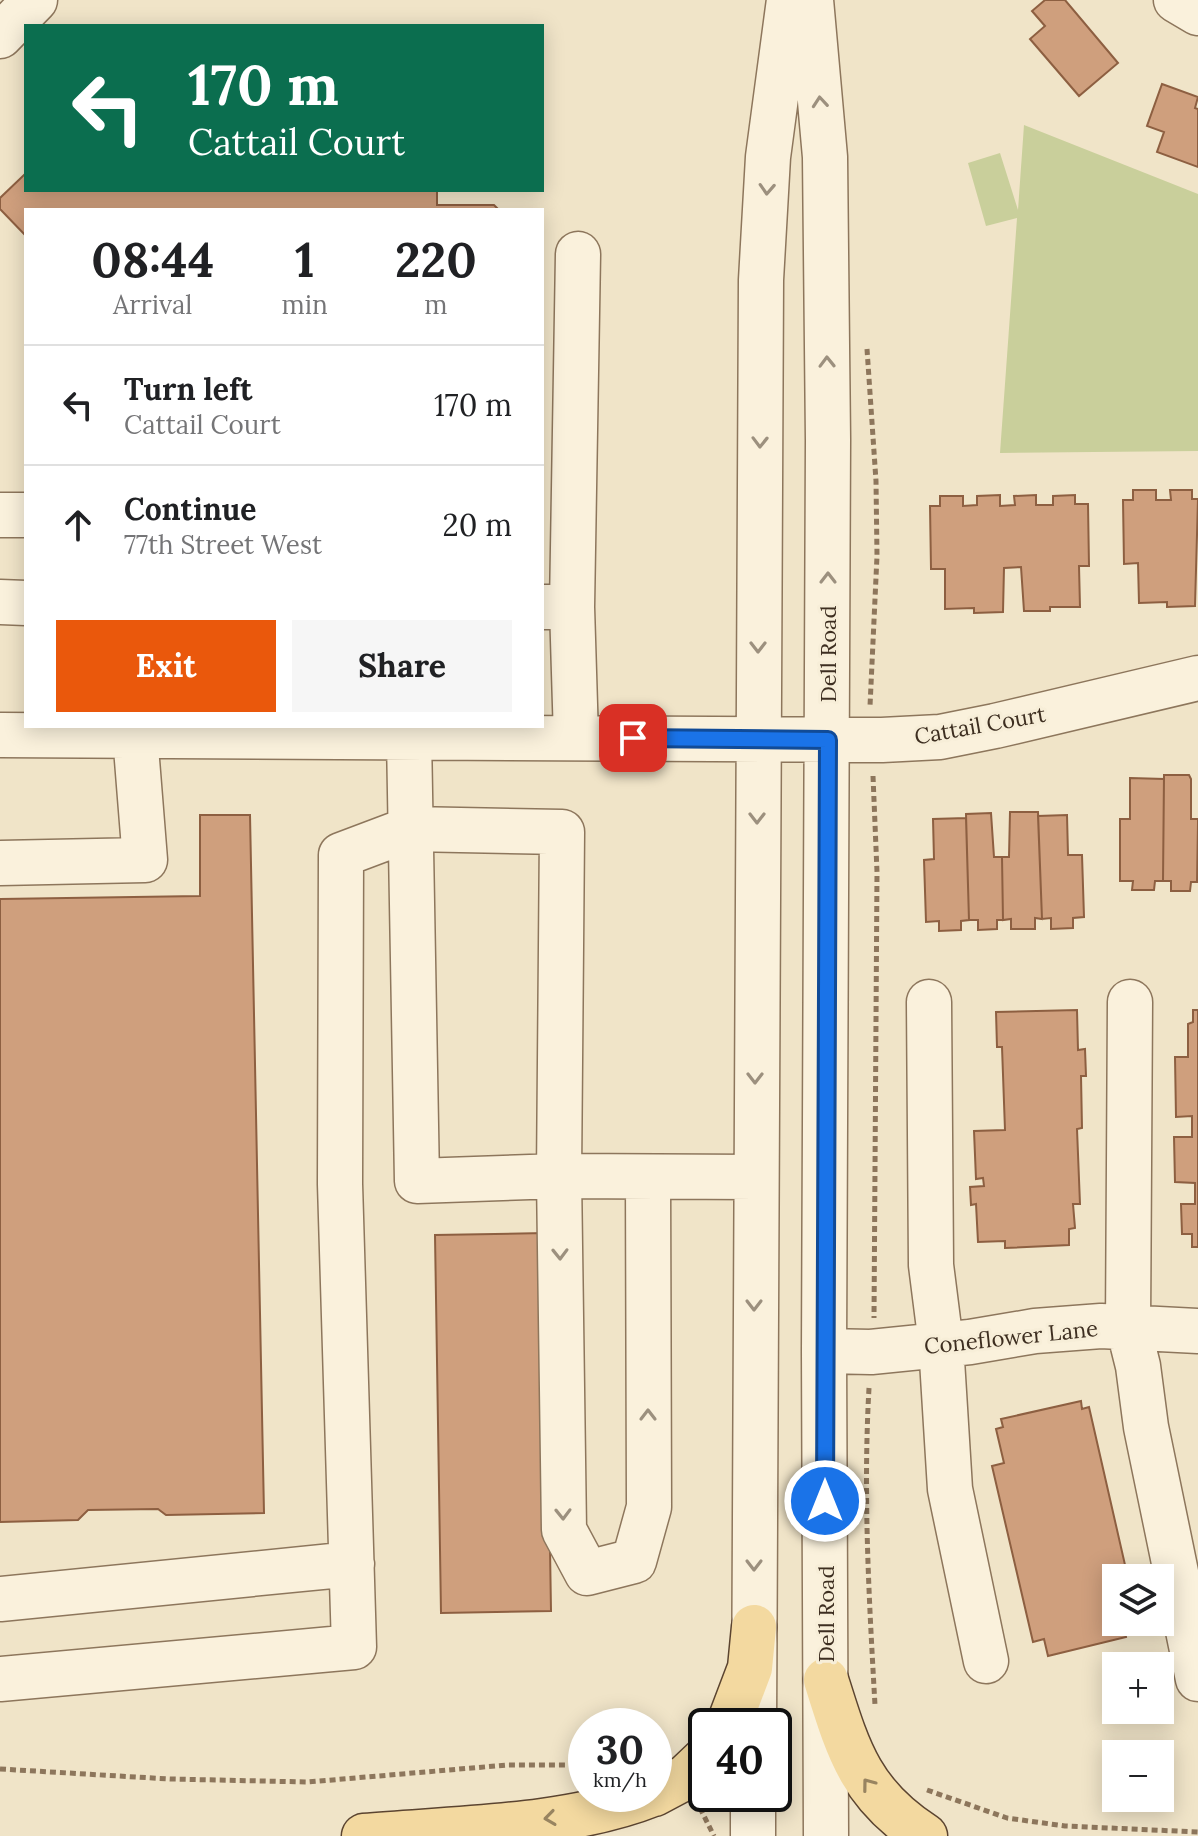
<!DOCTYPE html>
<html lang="en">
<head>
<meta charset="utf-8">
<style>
	body { margin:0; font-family:Lora,serif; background:#f6f6f6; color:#202124; height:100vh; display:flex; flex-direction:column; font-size:30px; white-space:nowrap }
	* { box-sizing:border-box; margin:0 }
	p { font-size:26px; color:#757577 }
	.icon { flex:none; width:44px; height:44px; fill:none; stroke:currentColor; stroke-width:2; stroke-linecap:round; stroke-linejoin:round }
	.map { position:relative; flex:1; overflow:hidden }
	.side { position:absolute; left:24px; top:208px; width:520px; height:520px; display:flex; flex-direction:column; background:#fff; border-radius:0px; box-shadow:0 4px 20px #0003 }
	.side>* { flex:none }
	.guide { position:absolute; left:24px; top:24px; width:520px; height:168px; border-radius:0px; box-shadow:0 4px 20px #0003; background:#0b6e4f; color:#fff; overflow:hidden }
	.buttons { position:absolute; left:1102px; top:1564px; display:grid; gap:16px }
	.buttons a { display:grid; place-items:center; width:72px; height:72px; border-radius:0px; background:#fff; box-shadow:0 4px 20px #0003; font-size:40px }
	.speed { position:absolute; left:568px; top:1708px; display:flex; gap:16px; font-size:40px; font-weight:700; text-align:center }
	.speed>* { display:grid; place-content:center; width:104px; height:104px; border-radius:50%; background:#fff; box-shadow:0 4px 20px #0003; line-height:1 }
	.speed small { font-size:20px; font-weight:400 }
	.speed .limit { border:4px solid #111; border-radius:12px; background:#fff; color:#111 }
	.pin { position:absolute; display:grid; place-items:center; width:68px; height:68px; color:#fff; margin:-34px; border-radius:16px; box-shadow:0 4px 12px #0006 }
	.me { position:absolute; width:88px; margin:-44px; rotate:0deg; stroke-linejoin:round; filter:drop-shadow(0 0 6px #0008) }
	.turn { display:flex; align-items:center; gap:28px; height:168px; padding:0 32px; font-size:36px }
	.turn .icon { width:104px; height:104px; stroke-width:2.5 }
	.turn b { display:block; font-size:56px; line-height:68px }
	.eta { display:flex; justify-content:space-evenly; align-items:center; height:136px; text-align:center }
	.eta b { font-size:48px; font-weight:800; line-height:56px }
	.button { display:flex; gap:16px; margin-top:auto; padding:16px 32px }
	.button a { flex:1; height:92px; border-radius:0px; background:#ea580c; color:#fff; font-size:32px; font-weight:800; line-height:92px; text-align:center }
	.button a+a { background:#f6f6f6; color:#202124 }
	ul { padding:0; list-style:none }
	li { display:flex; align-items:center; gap:24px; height:120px; padding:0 32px; border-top:2px solid #e0e0e0 }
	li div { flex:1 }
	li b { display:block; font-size:30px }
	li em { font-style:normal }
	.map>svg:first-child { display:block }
</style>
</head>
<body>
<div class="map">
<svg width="1198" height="1836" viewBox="0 0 1198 1836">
	<rect width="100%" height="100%" fill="#f0e4c8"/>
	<path fill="#c9cf9b" d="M 1024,125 L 1198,194 L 1198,451 L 1000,453 L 1017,218 L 986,226 L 968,163 L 1000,153 L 1018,210 Z"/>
	<path fill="#cf9f7d" stroke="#8d5f41" stroke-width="2" d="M 1045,0 L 1065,0 L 1118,63 L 1079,96 L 1030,39 L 1045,26 L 1032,11 Z
		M 1162,84 L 1198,97 L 1195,108 L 1198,109 L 1198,167 L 1157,152 L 1164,132 L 1147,126 Z
		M 26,173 L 26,190 L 437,190 L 437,205 L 494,205 L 499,210 L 26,210 L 26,236 L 0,209 L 0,198 Z
		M 1133,490 L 1156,490 L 1156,500 L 1171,500 L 1170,490 L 1192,490 L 1192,499 L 1198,499 L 1195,606 L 1167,607 L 1167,602 L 1139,603 L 1138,563 L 1124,564 L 1123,500 L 1133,500 Z
		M 1000,495 L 1000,506 L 1015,505 L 1014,496 L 1036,495 L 1036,505 L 1053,505 L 1053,496 L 1075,495 L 1075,504 L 1088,504 L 1089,566 L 1079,566 L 1080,607 L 1050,607 L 1050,611 L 1024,611 L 1021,567 L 1004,568 L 1003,612 L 974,613 L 974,608 L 945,609 L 945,569 L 931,569 L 930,506 L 940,506 L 940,496 L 963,496 L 963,506 L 977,505 L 977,496 Z
		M 1164,775 L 1189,775 L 1191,779 L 1191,819 L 1198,819 L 1198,823 L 1197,882 L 1191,882 L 1190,891 L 1171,891 L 1171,881 L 1163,881 Z
		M 1130,778 L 1164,779 L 1163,881 L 1155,881 L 1154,890 L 1132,890 L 1133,881 L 1120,881 L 1120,819 L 1130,819 Z
		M 1010,812 L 1038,812 L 1042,919 L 1035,918 L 1035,929 L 1011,929 L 1011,919 L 1003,920 L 1002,857 L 1009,857 Z
		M 991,813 L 994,857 L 1002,857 L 1003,920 L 997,920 L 997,929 L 978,930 L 978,920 L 969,920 L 966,814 Z
		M 200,815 L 250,815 L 264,1513 L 166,1515 L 158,1509 L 88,1510 L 78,1520 L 0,1522 L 0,899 L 200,896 Z
		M 1067,815 L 1068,855 L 1082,855 L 1084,917 L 1073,918 L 1073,928 L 1051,929 L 1051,918 L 1042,919 L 1038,816 Z
		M 966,818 L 969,920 L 961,921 L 961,930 L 939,931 L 939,921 L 926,922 L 924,860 L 934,859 L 933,819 Z
		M 1077,1010 L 1078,1050 L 1085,1049 L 1086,1076 L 1081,1076 L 1082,1128 L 1077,1129 L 1080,1204 L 1073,1204 L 1075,1228 L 1069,1229 L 1069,1245 L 1005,1248 L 1005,1241 L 978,1242 L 976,1204 L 971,1205 L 970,1187 L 984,1186 L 983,1178 L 976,1179 L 974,1131 L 1005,1130 L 1002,1047 L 997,1047 L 996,1012 Z
		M 1193,1010 L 1198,1010 L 1198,1247 L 1192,1247 L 1192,1234 L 1182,1234 L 1181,1204 L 1195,1204 L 1195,1183 L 1175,1182 L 1174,1137 L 1192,1137 L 1192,1116 L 1176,1117 L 1175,1057 L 1188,1057 L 1188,1024 L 1193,1022 Z
		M 545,1233 L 551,1611 L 441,1613 L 435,1235 Z
		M 1081,1401 L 1082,1409 L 1089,1407 L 1128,1578 L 1116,1578 L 1116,1622 L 1138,1622 L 1124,1625 L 1126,1637 L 1048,1656 L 1044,1639 L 1033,1642 L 992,1466 L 1004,1463 L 996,1429 L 1003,1427 L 1001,1419 Z"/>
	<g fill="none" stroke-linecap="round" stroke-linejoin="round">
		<defs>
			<path id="minor" d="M 811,0 L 825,157 L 828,440 L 824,1351 L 826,1836
				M 1176,0 L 1198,13
				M 0,36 L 35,0
				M 0,515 L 26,515
				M 0,602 L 26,603
				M 542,607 L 572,607 L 576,738
				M 572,607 L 578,254
				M 0,735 L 882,740 L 940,737 L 995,726 L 1198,678
				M 0,863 L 145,860 L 135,735
				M 929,1002 L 931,1265 L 941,1344 L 950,1489 L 986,1661
				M 1130,1002 L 1128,1326 L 1138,1366 L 1146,1427 L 1198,1679
				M 648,1177 L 649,1507 L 634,1561 L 587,1573 L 564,1530 L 559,1176 L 755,1177
				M 824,1351 L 871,1352 L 970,1342 L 1035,1331 L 1101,1326 L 1198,1331
				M 0,1599 L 352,1564
				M 0,1679 L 354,1647 L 340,1184 L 341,855 L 410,829 L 562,832 L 559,1176 L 417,1181 L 409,737
				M 754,1726 L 761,280 L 768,157 L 789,0
				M 753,1836 L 753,1794"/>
			<path id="major" d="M 826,1680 C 848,1750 860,1794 925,1836
				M 728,1726 L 750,1668 L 754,1627
				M 654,1794 L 686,1777 L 706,1758
				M 364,1836 C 455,1828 568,1828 653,1794"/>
		</defs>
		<use href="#minor" stroke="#8d765c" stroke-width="47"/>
		<use href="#major" stroke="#5b4430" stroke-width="47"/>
		<path stroke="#8d765c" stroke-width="5" stroke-dasharray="6 4" stroke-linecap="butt" d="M 867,349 L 876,481 L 877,556 L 870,706
			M 873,776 L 877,872 L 874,1318
			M 869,1388 C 863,1494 869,1599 875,1705
			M 0,1769 L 170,1779 L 308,1782 L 507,1765 L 586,1765
			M 927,1790 L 1007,1818 L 1065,1826 L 1198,1832
			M 700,1808 L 714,1836"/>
		<use href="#minor" stroke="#faf1dc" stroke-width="44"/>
		<use href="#major" stroke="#f3d9a0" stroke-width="44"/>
	</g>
	<defs><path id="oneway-chevron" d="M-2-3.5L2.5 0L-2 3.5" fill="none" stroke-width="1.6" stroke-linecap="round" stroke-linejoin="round" transform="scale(2)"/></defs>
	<g stroke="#9c907e">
		<use href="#oneway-chevron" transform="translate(820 102) rotate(-95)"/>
		<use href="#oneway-chevron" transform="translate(767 189) rotate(93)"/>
		<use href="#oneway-chevron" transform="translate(827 362) rotate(-91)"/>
		<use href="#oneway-chevron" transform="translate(760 442) rotate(91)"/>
		<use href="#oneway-chevron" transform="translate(828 578) rotate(-90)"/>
		<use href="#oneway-chevron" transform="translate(758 647) rotate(90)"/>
		<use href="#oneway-chevron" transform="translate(757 818) rotate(90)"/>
		<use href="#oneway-chevron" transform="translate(755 1078) rotate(90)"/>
		<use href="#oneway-chevron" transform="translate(560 1254) rotate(89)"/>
		<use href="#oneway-chevron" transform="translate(754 1305) rotate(90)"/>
		<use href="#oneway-chevron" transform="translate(648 1415) rotate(-90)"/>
		<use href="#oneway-chevron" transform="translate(563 1514) rotate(89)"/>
		<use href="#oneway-chevron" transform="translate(754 1565) rotate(90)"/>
	</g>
	<g stroke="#988460">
		<use href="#oneway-chevron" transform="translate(868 1784) rotate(-127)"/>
		<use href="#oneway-chevron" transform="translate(550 1818) rotate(172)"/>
	</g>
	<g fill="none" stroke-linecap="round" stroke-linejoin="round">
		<defs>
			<path id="route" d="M 633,738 L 828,740 L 825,1501"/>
		</defs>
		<use href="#route" stroke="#114b97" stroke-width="20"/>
		<use href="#route" stroke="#1a73e8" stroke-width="14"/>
	</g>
	<g text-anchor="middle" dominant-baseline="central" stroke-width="6" stroke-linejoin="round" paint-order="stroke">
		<g font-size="22" fill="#3d2e20" stroke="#f7eed8">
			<text transform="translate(828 654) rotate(-90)">Dell Road</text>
			<text transform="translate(980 725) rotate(-10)">Cattail Court</text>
			<text transform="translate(1011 1337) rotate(-6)">Coneflower Lane</text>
			<text transform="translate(826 1614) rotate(-90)">Dell Road</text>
		</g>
	</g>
</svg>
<div class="buttons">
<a><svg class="icon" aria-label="layers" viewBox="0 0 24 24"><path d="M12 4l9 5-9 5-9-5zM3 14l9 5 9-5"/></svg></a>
<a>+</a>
<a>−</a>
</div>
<div class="speed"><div>30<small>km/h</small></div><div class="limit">40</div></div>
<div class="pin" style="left:633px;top:738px;background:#d93025"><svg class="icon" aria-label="arrive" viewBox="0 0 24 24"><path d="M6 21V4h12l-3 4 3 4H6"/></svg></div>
<svg class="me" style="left:825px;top:1501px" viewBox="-20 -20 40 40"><circle r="17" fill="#1a73e8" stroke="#fff" stroke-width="3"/><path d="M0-11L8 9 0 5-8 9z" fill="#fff"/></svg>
<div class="guide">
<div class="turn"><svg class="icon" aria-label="left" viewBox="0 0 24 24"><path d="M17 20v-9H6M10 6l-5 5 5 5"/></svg><div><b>170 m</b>Cattail Court</div></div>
</div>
<section class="side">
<div class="eta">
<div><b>08:44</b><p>Arrival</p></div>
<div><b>1</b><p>min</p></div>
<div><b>220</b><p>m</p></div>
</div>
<ul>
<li><svg class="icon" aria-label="left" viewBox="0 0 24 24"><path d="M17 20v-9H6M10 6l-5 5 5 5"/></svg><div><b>Turn left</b><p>Cattail Court</p></div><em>170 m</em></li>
<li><svg class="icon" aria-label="ahead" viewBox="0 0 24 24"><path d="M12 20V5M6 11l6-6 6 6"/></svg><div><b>Continue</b><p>77th Street West</p></div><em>20 m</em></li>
</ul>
<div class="button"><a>Exit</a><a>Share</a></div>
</section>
</div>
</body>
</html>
